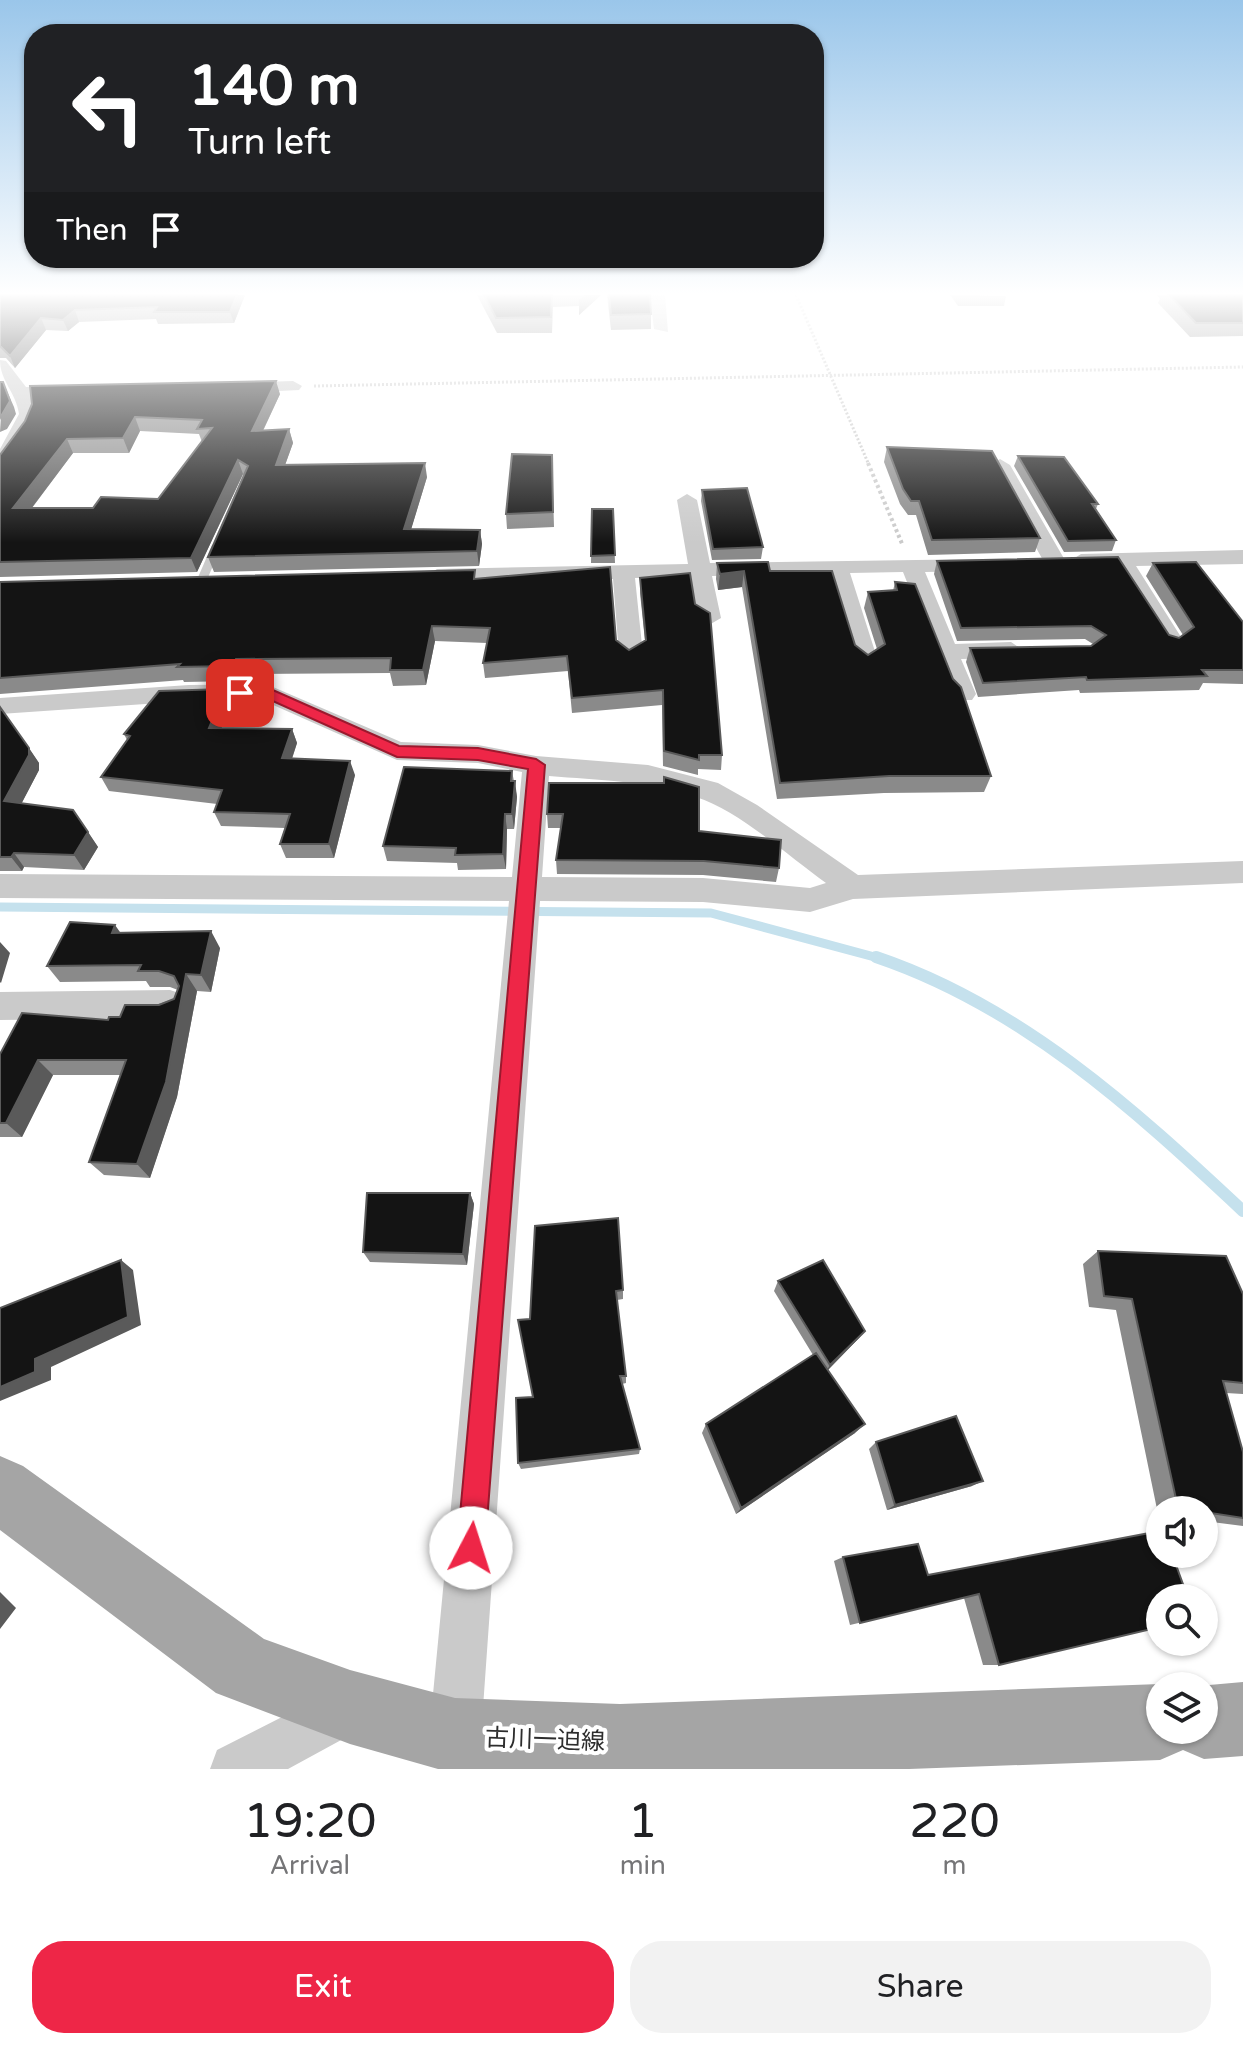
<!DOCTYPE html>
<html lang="en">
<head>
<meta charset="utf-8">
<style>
	body { margin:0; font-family:"Varela Round","Noto Sans JP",sans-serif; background:#f2f2f2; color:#202124; height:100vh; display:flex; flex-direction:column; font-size:30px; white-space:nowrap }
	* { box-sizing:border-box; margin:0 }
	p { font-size:26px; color:#757577 }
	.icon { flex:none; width:44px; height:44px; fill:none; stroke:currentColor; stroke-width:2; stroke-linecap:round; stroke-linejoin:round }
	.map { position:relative; height:1769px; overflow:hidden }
	.panel { display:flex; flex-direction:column; background:#fff; flex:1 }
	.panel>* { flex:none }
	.banner { position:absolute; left:24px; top:24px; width:800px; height:244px; border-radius:32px; box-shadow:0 2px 6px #0004; background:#202124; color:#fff; overflow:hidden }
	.buttons { position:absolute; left:1146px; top:1496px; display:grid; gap:16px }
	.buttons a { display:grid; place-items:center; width:72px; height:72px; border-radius:50%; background:#fff; box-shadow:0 2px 6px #0004; font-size:40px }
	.pin { position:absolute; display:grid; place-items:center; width:68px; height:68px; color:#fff; margin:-34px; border-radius:16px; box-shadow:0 4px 12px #0006 }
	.me { position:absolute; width:88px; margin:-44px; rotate:5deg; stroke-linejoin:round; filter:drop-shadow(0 0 6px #0008) }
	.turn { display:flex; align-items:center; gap:28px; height:168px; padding:0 32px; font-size:36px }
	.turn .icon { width:104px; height:104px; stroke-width:2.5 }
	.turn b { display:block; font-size:56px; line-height:68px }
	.then { display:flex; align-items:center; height:76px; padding:0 32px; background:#0003; gap:16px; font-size:30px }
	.eta { display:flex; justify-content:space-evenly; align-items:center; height:136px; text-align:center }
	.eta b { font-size:48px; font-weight:600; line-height:56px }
	.cta { display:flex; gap:16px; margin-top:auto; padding:16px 32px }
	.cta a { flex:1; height:92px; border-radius:32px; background:#ee2647; color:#fff; font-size:32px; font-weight:600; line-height:92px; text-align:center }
	.cta a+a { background:#f2f2f2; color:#202124 }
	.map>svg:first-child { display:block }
</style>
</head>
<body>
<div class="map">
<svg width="1243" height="1769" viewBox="0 0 1243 1769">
	<rect width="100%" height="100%" fill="#fff"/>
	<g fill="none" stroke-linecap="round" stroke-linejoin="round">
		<path stroke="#c5e1ed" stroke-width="9" d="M 0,907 L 711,913 L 882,959"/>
		<path stroke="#c5e1ed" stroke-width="12" d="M 876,957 C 1021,1006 1133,1108 1243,1211"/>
		<path stroke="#cacaca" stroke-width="3" stroke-dasharray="2 2" stroke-linecap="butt" d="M 796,295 L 869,465
			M 314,386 L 1243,367"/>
		<path stroke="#cacaca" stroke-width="4" stroke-dasharray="3 3" stroke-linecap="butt" d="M 868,463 L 903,546"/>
		<path fill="#cacaca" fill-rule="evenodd" d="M 217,542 L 222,545 L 206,582 L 201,585 L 197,584 L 196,582 L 212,545 Z"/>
		<path fill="#cacaca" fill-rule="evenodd" d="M 650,295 L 665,295 L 668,332 L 654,329 Z
			M 0,360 L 6,361 L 26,387 L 72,386 L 81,391 L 72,396 L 32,397 C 44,423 21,446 7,466 L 0,468 L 0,449 L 19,414 C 16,392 0,381 0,360 Z
			M 293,381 L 302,386 L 299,390 L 236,393 L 227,388 L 236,383 Z
			M 1000,459 L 1010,465 L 1066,562 L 1063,567 L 1055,569 L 1044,562 L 990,465 Z
			M 687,494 L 697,500 L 710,563 L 985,559 L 988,564 L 977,571 L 925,572 L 955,644 L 1011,642 L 1023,650 L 1011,658 L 961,659 L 976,694 L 972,700 L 954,700 L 903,572 L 850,573 L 878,661 L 866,669 L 854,661 L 828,574 L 712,576 L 721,618 L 709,625 L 697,618 L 690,577 L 635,578 L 643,655 L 631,663 L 619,655 L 613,579 L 437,583 L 426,576 L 437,569 L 688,564 L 677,500 Z
			M 1243,550 L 1243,564 L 1136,566 L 1181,637 L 1169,644 L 1161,642 L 1114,567 L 1081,568 L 1070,561 L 1081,554 Z
			M 266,684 L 401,742 L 478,745 L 536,756 L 648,765 L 718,783 L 757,805 L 858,875 L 1243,861 L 1243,883 L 853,899 L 810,912 L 703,902 L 540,901 L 481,1736 L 473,1754 L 455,1762 L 437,1754 L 429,1736 L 509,901 L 0,898 L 0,874 L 512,877 L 522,772 L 478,763 L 397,760 L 262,700 L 189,701 L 0,714 L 0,698 L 189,685 ZM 549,776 C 598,780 649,781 696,797 C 740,811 789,857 826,883 L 810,888 L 703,878 L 542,877 Z
			M 170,990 L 182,994 L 187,1004 L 182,1014 L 170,1018 L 0,1020 L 0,992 Z
			M 347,1684 L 365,1691 L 372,1709 L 365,1727 L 288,1769 L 210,1769 L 217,1750 Z"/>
		<path fill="#a5a5a5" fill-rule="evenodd" d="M 0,1456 L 23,1466 L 264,1639 L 350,1670 L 455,1698 L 620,1704 L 1160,1684 L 1164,1686 L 1160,1686 L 1160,1730 L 1204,1730 L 1204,1686 L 1198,1686 L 1243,1682 L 1243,1756 L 1204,1759 L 1183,1750 L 1160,1760 L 909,1769 L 438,1769 L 350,1744 L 216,1693 L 0,1530 Z"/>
	</g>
	<path fill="#8a8a8a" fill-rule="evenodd" d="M 0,295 L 245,295 L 234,323 L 158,324 L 156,319 L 79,322 L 68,331 L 46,330 L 15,368 L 6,358 L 0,358 Z
		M 477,295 L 601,295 L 579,315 L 579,306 L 553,307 L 552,333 L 497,333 Z
		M 607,295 L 650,295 L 651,314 L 651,329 L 611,330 Z
		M 950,295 L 1006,296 L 1004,306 L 958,306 Z
		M 1157,295 L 1243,295 L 1243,336 L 1190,337 L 1158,303 L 1160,299 Z
		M 280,394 L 263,431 L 289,429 L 293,443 L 285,465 L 427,477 L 411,529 L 480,530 L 482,544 L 479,566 L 214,572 L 208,557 L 244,475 L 243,474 L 197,572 L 0,577 L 0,455 L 25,421 ZM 140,431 L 199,434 L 202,442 L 158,499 L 93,508 L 32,508 L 73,453 L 129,453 Z
		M 887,447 L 1040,538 L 1035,552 L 928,555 L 916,515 L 908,515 L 900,504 L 884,462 Z
		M 552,455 L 554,527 L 507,529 L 506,514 Z
		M 1018,456 L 1098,504 L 1096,509 L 1116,540 L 1112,551 L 1064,552 L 1014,466 Z
		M 702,490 L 763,547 L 761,559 L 712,560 L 701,501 Z
		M 592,509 L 613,509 L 615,563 L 591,563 Z
		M 937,561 L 1179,638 L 1183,635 L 1146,576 L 1153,563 L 1243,622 L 1243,684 L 1203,683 L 1199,690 L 1080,693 L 1079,690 L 978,697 L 966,662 L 970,648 L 1091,646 L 1093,644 L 1085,639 L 957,641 L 934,574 Z
		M 717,563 L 770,571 L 855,645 L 868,655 L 877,649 L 864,608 L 868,592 L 893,591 L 895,582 L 991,776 L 984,792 L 884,793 L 777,799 L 742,587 L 718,590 L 716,579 Z
		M 476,578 L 616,640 L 629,650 L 645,641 L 640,593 L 640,578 L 722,755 L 721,770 L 698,769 L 698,775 L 663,766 L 662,705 L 572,713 L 568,671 L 485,678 L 483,663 L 487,643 L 435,641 L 426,685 L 393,686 L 390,673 L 242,674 L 239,681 L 184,682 L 183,680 L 0,694 L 0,582 Z
		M 225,689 L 231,703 L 221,728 L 292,729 L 297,743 L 292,759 L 355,775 L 334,858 L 286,858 L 280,844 L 285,828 L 221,826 L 214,812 L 217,804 L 109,791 L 101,777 L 127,740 L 124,734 Z
		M 0,707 L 39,763 L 39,770 L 21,804 L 88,832 L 98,847 L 84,870 L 24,867 L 22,871 L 0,871 Z
		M 512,771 L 517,797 L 514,829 L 507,829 L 506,869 L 458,870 L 457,863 L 387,861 L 383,846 Z
		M 549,783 L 699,831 L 779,868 L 776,882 L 703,875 L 557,874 L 556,860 L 561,828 L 548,828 L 547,814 Z
		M 120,933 L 220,948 L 211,992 L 197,991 L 177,1097 L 150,1178 L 104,1175 L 89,1162 L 120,1075 L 53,1075 L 22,1137 L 0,1137 L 0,1054 L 174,999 L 178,990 L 170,987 L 150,987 L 146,981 L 60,982 L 47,966 Z
		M 470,1193 L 474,1204 L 467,1265 L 370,1262 L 363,1252 Z
		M 535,1226 L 623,1290 L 623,1299 L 617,1300 L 626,1376 L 626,1383 L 622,1384 L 640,1449 L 639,1454 L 521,1469 L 518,1463 L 533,1397 L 530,1319 Z
		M 1098,1251 L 1243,1294 L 1243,1394 L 1226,1393 L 1243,1452 L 1243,1526 L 1204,1521 L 1204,1510 L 1160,1510 L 1160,1514 L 1158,1514 L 1116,1310 L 1089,1307 L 1083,1264 Z
		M 778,1281 L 865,1331 L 858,1339 L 828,1370 L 855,1433 L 736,1514 L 702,1433 L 706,1424 L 813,1355 L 774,1291 Z
		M 876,1442 L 972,1486 L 887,1510 L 869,1449 Z
		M 843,1557 L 928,1575 L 1188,1598 L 999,1665 L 983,1665 L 964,1598 L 850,1625 L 834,1561 Z"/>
	<path fill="#5a5a5a" d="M 237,295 L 245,295 L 234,323 L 230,312 Z
		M 584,295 L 601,295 L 579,315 L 579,300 Z
		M 75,310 L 79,322 L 68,331 L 63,320 Z
		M 41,318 L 46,330 L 15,368 L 10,356 Z
		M 276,381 L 280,394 L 256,445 L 252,431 Z
		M 3,382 L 14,407 L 16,414 L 7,429 L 0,432 Z
		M 135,417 L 140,431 L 129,453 L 123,438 Z
		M 289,429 L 293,443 L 280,479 L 276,465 Z
		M 67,439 L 73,453 L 21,522 L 13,508 Z
		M 238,460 L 243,474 L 197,572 L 191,558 Z
		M 425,463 L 427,477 L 407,543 L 404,529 Z
		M 480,530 L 482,544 L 479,566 L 477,551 Z
		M 744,571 L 742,587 L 718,590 L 720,574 Z
		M 432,626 L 435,641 L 426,685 L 423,670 Z
		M 236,659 L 242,674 L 239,681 L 233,666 Z
		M 225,689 L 231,703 L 216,743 L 209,728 Z
		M 292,729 L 297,743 L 287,773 L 282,758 Z
		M 29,748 L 39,763 L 39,770 L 15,816 L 4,801 Z
		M 350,761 L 355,775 L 334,858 L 329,844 Z
		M 515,781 L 517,797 L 514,829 L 512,814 Z
		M 505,814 L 507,829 L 506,869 L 503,854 Z
		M 88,832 L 98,847 L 84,870 L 74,855 Z
		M 14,853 L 24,867 L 22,871 L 11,857 Z
		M 115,925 L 127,942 L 112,933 Z
		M 211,931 L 220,948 L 211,992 L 201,975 Z
		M 0,942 L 10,953 L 1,983 L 0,982 Z
		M 186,974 L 197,991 L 177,1097 L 150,1178 L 137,1164 Z
		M 38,1060 L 53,1075 L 22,1137 L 6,1123 Z
		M 470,1193 L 474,1204 L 467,1265 L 463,1254 Z
		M 121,1260 L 133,1270 L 141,1325 L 51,1367 L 51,1380 L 0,1401 L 0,1387 L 35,1359 Z
		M 865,1331 L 858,1339 L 825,1373 L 830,1365 Z
		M 865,1424 L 855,1433 L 736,1514 L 741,1508 Z
		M 983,1481 L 972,1486 L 887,1510 L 895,1505 Z
		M 0,1592 L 16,1608 L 0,1629 Z"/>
	<path fill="#141414" stroke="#5a5a5a" stroke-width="2" fill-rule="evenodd" d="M 0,295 L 237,295 L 230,312 L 154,312 L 157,307 L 75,310 L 63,320 L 41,318 L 10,356 L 0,346 Z
		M 484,295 L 552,295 L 551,317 L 496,318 Z
		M 609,295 L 650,295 L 651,314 L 611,315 Z
		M 1169,295 L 1243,295 L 1243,323 L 1196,323 Z
		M 276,381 L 252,431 L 289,429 L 276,465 L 425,463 L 404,529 L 480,530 L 477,551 L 208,557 L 248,466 L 238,460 L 191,558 L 0,562 L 0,455 L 25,421 L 32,404 L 30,386 ZM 135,417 L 202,420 L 197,429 L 212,428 L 158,499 L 101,497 L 93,508 L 13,508 L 67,439 L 123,438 Z
		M 0,382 L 3,382 L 10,401 L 0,418 Z
		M 887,447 L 992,451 L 1040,538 L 932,540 L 919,501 L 911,501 L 903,489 Z
		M 512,454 L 552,455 L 553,512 L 506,514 Z
		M 1018,456 L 1064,457 L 1098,504 L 1092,504 L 1116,540 L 1068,541 Z
		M 747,488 L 763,547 L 713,549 L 702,490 Z
		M 592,509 L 613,509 L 615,555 L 591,556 Z
		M 1118,557 L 1169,635 L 1179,638 L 1194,627 L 1153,563 L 1196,562 L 1243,622 L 1243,670 L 1202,670 L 1207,676 L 1087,680 L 1086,677 L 983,683 L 970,648 L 1091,646 L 1106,635 L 1091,626 L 961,628 L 937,561 Z
		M 768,562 L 770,571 L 832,571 L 855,645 L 868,655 L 885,644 L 868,592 L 897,590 L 895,582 L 915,584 L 953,679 L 961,687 L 991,776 L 889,776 L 780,783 L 744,571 L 720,574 L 717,563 Z
		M 610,567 L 616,640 L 629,650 L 646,640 L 640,578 L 690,573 L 695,604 L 710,613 L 722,755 L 699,755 L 699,760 L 664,751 L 663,690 L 572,698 L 567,656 L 483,663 L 490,628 L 432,626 L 423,670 L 390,670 L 391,658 L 236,659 L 233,666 L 177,667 L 180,664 L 0,678 L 0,582 L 475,570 L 474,579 Z
		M 225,689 L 209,728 L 292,729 L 282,758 L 350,761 L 329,844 L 280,844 L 290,814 L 214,812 L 222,790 L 101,777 L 130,736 L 124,734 L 159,691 Z
		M 0,707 L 29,748 L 29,755 L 4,801 L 73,810 L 88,832 L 74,855 L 14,853 L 11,857 L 0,857 Z
		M 404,767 L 512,771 L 511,781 L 515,781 L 512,814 L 505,814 L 503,854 L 455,855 L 456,848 L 383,846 Z
		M 664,777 L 699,787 L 699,831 L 781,840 L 779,868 L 704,861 L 556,860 L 563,814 L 547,814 L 549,783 L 664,783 Z
		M 70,922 L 115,925 L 112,933 L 211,931 L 201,975 L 186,974 L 166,1082 L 137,1164 L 89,1162 L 126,1060 L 38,1060 L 6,1123 L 0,1123 L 0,1054 L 22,1013 L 108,1020 L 109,1017 L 120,1017 L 125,1005 L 159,1005 L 174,999 L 179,986 L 174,976 L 159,971 L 138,971 L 141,965 L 47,966 Z
		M 367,1193 L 470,1193 L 463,1254 L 363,1252 Z
		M 618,1218 L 623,1290 L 616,1291 L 626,1376 L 620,1376 L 640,1449 L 518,1463 L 516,1398 L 533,1397 L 518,1320 L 530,1319 L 535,1226 Z
		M 1098,1251 L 1226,1256 L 1243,1294 L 1243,1383 L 1223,1381 L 1243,1452 L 1243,1518 L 1204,1512 L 1204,1510 L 1190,1510 L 1178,1508 L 1132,1299 L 1104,1296 Z
		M 121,1260 L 128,1317 L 35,1359 L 35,1372 L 0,1387 L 0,1308 Z
		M 823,1260 L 865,1331 L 830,1365 L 778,1281 Z
		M 816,1353 L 865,1424 L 741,1508 L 706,1424 Z
		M 956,1416 L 983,1481 L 895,1505 L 876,1442 Z
		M 1160,1531 L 1160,1554 L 1172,1554 L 1188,1598 L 1160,1598 L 1160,1627 L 999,1665 L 979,1594 L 860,1623 L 843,1557 L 918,1544 L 928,1575 Z"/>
	<linearGradient id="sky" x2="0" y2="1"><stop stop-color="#9ac6ea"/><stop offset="0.54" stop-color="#fff"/><stop offset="1" stop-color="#fff" stop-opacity="0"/></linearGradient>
	<rect width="1243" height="543" fill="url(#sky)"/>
	<path fill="#ee2647" stroke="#9b192e" stroke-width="2" d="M 266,687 L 399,746 L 478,748 L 536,759 L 545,765 L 485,1548 L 481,1558 L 471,1563 L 461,1558 L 457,1548 L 528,769 L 478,760 L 397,757 L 264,697 L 240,698 L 233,693 L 240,688 Z"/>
	<g text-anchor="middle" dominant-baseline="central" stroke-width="8" stroke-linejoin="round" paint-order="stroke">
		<g font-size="24" fill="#2d2d2d" stroke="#fff">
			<text transform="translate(545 1740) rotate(2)">古川一迫線</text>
		</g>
	</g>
</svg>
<div class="buttons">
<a><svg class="icon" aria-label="sound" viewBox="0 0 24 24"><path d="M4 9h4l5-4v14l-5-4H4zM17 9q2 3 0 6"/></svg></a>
<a><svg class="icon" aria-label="search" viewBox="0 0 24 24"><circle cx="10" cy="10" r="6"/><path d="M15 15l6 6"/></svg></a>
<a><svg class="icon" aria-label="layers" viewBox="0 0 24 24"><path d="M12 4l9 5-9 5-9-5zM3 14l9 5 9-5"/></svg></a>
</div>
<div class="pin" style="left:240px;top:693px;background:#d93025"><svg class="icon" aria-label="arrive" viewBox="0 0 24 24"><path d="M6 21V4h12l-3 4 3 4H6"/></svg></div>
<svg class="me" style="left:471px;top:1548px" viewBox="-20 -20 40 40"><circle r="19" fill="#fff"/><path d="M0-13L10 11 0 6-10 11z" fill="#ee2647"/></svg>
<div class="banner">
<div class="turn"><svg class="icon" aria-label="left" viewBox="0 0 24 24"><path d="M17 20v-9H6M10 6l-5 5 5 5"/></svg><div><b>140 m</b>Turn left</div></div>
<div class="then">Then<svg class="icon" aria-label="arrive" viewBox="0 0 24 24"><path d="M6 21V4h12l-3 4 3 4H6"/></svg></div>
</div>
</div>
<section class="panel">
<div class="eta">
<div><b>19:20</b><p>Arrival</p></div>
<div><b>1</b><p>min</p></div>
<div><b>220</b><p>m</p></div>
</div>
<div class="cta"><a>Exit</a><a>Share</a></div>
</section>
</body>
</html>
